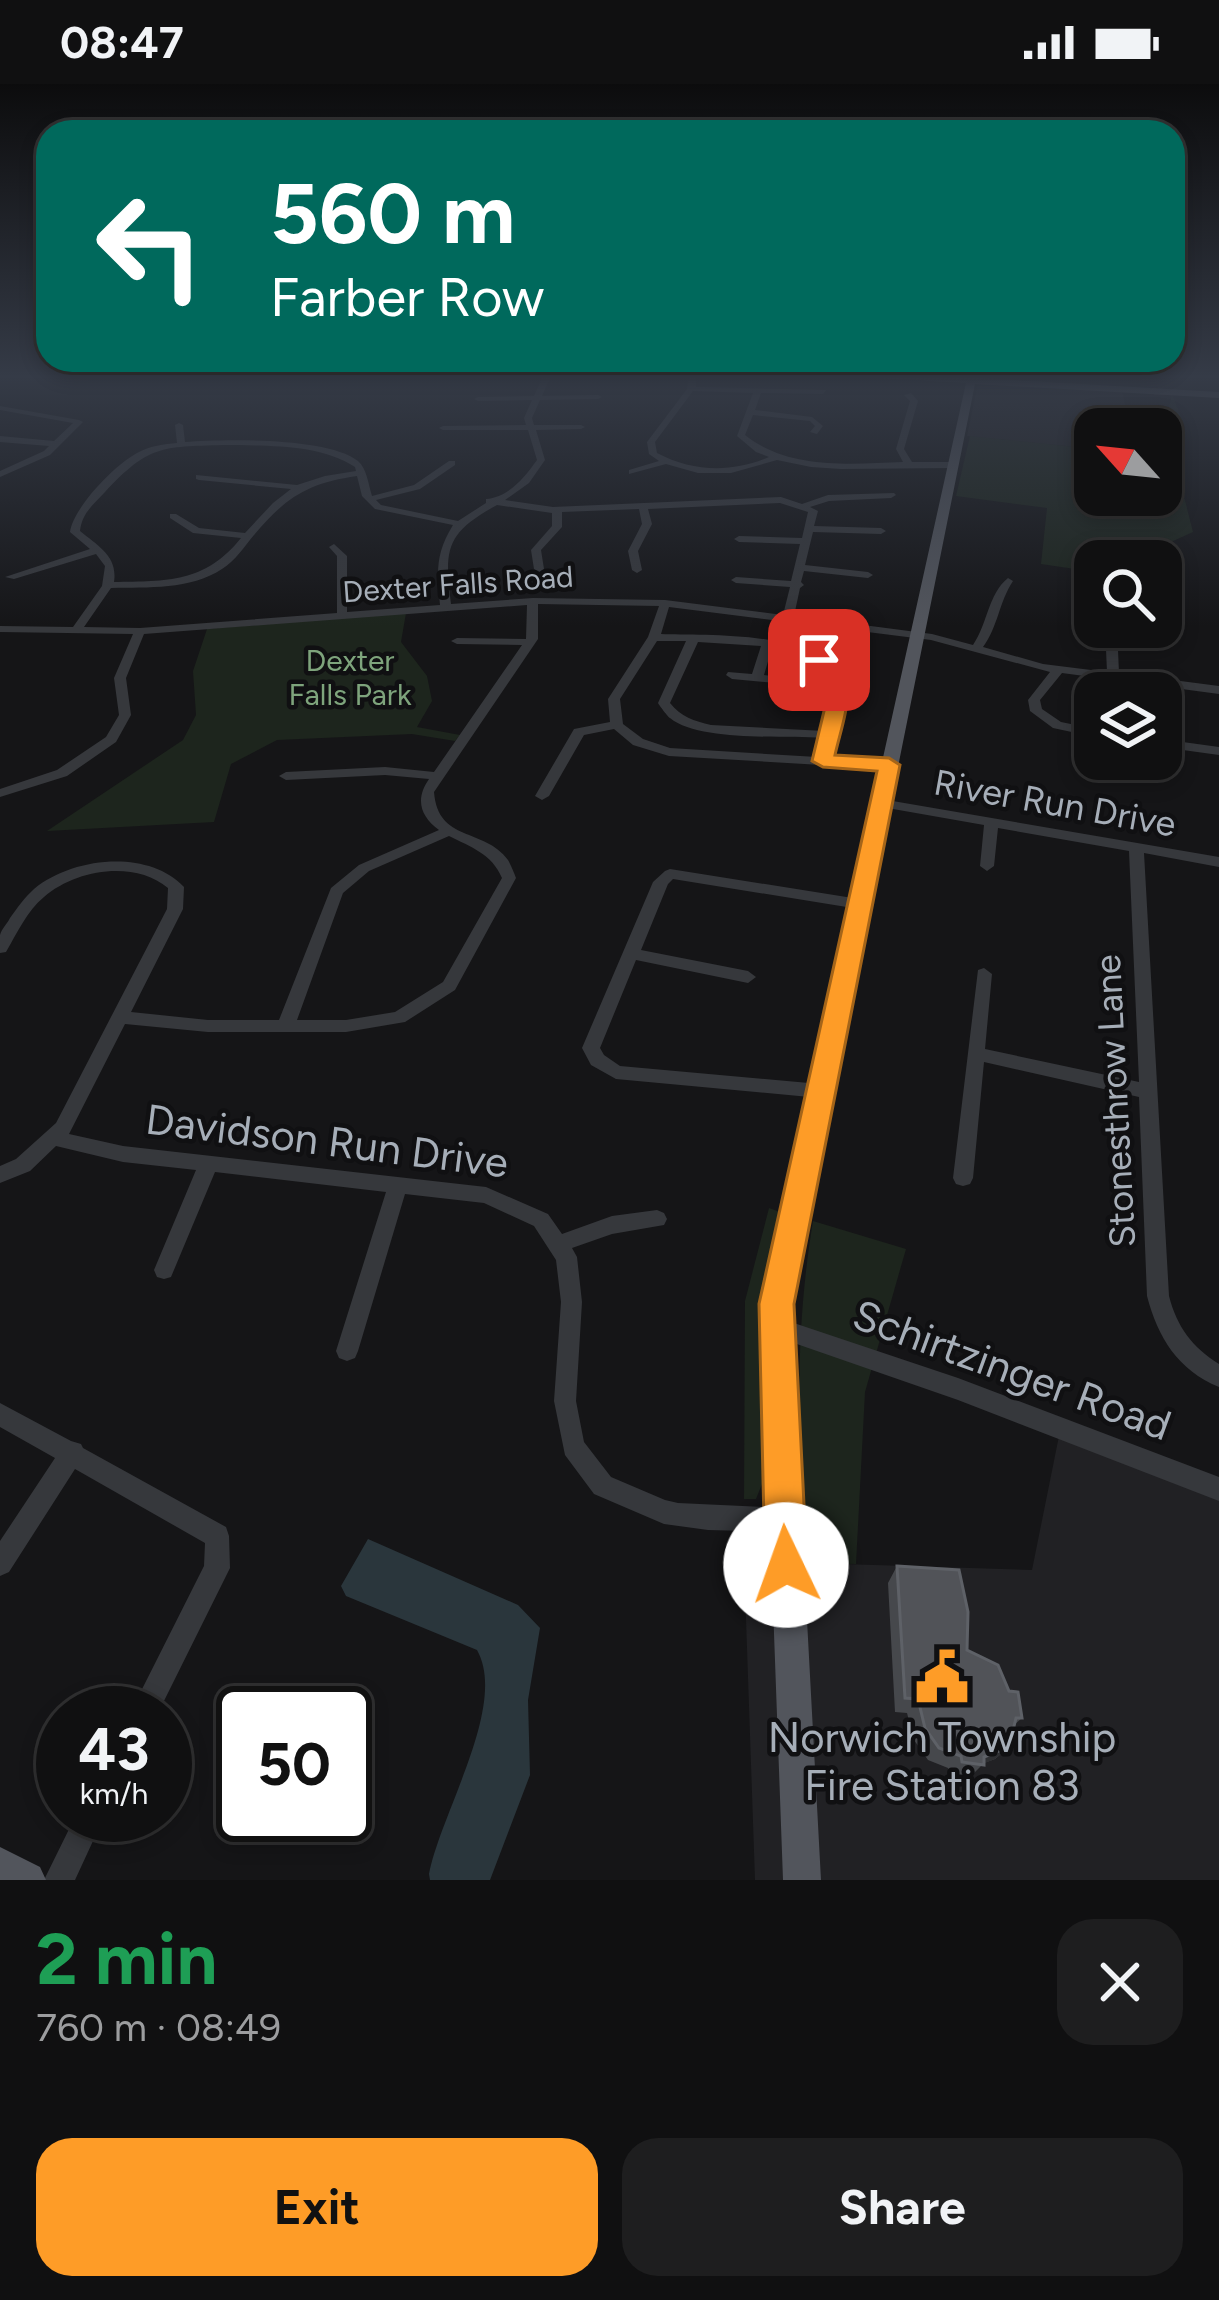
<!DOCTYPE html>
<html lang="en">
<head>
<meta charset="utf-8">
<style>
	body { margin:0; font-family:Figtree,sans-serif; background:#1e1e1f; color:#f1f3f6; height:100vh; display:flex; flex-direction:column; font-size:45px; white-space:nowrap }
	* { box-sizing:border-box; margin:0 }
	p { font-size:39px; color:#9c9d9f }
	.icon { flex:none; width:66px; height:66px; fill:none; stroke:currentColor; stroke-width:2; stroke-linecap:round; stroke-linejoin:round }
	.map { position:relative; height:1796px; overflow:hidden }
	.drawer { display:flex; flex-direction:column; background:#101011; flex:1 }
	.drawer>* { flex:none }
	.guide { position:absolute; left:36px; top:36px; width:1149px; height:252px; border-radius:36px; box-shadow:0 6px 18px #0003,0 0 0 3px #303031; background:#00695c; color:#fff; overflow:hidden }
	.needle { width:78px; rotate:297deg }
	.controls { position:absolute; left:1074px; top:324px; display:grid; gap:24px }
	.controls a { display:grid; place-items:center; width:108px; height:108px; border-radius:24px; background:#101011; box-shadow:0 6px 18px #0003,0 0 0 3px #303031; font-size:60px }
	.speed { position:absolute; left:36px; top:1602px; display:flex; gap:24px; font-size:60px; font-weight:700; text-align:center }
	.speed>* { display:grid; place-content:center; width:156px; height:156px; border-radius:50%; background:#101011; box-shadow:0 6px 18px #0003,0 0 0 3px #303031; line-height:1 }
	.speed small { font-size:30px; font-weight:400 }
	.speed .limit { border:6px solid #111; border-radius:18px; background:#fff; color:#111 }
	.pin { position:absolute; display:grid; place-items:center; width:102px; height:102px; color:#fff; margin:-51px; border-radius:24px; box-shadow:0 6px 18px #0006 }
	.me { position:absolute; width:132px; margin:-66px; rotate:357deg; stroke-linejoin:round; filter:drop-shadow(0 0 9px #0008) }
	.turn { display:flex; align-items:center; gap:42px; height:252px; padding:0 36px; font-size:54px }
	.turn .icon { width:156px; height:156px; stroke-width:2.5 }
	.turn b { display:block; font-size:84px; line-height:102px }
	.round { display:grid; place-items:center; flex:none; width:126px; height:126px; border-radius:36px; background:#1e1e1f }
	.headline { display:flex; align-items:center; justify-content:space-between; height:204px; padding:0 36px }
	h1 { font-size:72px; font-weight:700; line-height:90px; color:#1e9e55 }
	.button { display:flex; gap:24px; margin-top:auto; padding:24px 36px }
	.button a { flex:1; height:138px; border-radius:36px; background:#fe9c27; color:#111; font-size:48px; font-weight:700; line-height:138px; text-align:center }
	.button a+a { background:#1e1e1f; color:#f1f3f6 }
	.status { display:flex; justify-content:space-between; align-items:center; height:84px; padding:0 60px; background:#101011; direction:ltr }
	.status svg { height:33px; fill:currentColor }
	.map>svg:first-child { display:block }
</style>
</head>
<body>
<div class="status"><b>08:47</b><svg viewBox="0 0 49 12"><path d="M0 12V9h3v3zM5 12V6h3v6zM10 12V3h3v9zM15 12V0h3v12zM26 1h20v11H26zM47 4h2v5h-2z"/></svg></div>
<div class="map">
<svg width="1219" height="1796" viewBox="0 0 1219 1796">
	<rect width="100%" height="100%" fill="#151517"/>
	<path fill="#212124" d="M 978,299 L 1122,306 L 1127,331 L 1142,345 L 1095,345 L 1095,365 L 967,352 Z
		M 1059,1352 L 1219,1414 L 1219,1796 L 755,1796 L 744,1477 L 1032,1486 Z"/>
	<path fill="#1d251d" d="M 1172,310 L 1182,336 L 1169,353 L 1193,448 L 1129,477 L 1095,477 L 1095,488 L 1041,480 L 1047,424 L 956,412 L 970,352 L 1095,365 L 1095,411 L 1161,411 L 1161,345 L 1142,345 L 1127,331 L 1167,333 Z
		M 406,529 L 401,558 L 427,592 L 432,617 L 417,643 L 460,651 L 455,657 L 412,650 L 277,656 L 231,680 L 214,738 L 47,747 L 183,656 L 196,631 L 193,587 L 207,545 Z
		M 769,1124 L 780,1128 L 765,1205 L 760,1268 L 764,1395 L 756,1415 L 744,1415 L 745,1217 Z
		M 813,1137 L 906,1165 L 865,1308 L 856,1480 L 806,1479 C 799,1357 793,1258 813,1137 Z"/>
	<path fill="#2a363c" d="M 368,1455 L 518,1521 L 540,1544 L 528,1616 L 530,1691 L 490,1796 L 430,1796 L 429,1790 C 441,1728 508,1621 477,1566 L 346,1512 L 341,1502 Z"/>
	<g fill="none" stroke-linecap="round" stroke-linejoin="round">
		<path fill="#36383c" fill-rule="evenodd" d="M 689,291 L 696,293 L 696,303 L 826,306 L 823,310 L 761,309 L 755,326 L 812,333 L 823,342 L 817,350 L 810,348 L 815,342 L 810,337 L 753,331 L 745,351 C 789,386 850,380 903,378 L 896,365 L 910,317 L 904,311 L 911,309 L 918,317 L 904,365 L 912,378 L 954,378 L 958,381 L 954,384 L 841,385 L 811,383 L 777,376 L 731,389 L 698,389 L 666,380 L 629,390 L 629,386 L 659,377 L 649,370 L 647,358 L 687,305 ZM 693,307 L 753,309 L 737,352 L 756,368 L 769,373 C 732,389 693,388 657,369 L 655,358 Z
			M 546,292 L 550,294 L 542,312 L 598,311 L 602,313 L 598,315 L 540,316 L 532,334 L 534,341 L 581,341 L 585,343 L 581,345 L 536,346 L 545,376 L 529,399 L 505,416 L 553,423 L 781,413 L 802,420 L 828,411 L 894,409 L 896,411 L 891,414 L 829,417 L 810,423 L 818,427 L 814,442 L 881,444 L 886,447 L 881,450 L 813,448 L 805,481 L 868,488 L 873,491 L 868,494 L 804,487 L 801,498 L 804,501 L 800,504 L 794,532 L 932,550 L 973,561 C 988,539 988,510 1008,494 L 1013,497 C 999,518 998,543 983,563 L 1043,580 L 1107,588 L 1105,543 L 1117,543 L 1119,589 L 1219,602 L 1219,610 L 1062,589 L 1040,616 L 1042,625 L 1061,638 L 1095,645 L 1095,653 L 1053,644 L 1030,627 L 1028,616 L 1050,588 L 931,556 L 669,523 L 661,550 C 705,552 843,544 846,609 C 847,630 835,653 830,674 L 889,677 L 896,681 L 889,685 L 669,672 L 633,661 L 614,645 L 584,651 L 549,712 L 542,716 L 535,712 L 574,645 L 610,638 L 608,615 L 648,553 L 659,522 L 538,520 L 538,555 L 434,708 C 438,759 484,743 508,776 C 510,779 515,791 516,794 L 455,906 L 405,938 L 346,948 L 208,948 L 125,940 L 69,1050 L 123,1062 L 486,1103 L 548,1130 L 562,1150 L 612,1132 L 657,1126 L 664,1129 L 667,1135 L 664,1141 L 612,1150 L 572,1164 L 577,1173 L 582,1218 L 576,1317 L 584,1358 L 611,1393 L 665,1416 L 678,1419 L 783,1424 L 792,1427 L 795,1436 L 792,1445 L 783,1448 L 708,1446 L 664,1440 L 594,1410 L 565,1371 L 554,1317 L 561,1218 L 556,1176 L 534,1142 L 484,1119 L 405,1110 L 358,1267 L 355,1274 L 347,1277 L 339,1274 L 336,1267 L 386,1108 L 215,1088 L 171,1193 L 164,1195 L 157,1193 L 154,1186 L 196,1086 L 123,1078 L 56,1062 L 30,1087 L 0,1099 L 0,1082 L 16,1075 L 56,1039 L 167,825 L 168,804 C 135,776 76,785 44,813 C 27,827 17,849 6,868 L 0,869 C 0,868 0,852 0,851 C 2,844 7,840 10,834 C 17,824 25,813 34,805 C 73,773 148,765 184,803 L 183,825 L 131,928 L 208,936 L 279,936 L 331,804 L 359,781 L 439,746 C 420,732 415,715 429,695 L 385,691 L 286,696 L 279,692 L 286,688 L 385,683 L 434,688 L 522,561 L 457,560 L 451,557 L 457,554 L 526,555 L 527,521 L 144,550 L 126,594 L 131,631 L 116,658 L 67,692 L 0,713 L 0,705 L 57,686 L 106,653 L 119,631 L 114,594 L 133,550 L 0,548 L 0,542 L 73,543 L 102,502 L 105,482 L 96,470 L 14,495 L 5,493 L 90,465 L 70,448 C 73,424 116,379 139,368 C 150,362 164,360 177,359 L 175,341 L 179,339 L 183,341 L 185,358 C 224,355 328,353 358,377 C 367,385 368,399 372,412 L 414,401 L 449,377 L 455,377 L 455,381 L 420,405 L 376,416 L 381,421 L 458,437 L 486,419 L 486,415 C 509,413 524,394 537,376 L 528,346 L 443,346 L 439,344 L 443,342 L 526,341 L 524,334 L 532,316 L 478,317 L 474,315 L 478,313 L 534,312 L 542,294 ZM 223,361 C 266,362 318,359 355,383 L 356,387 L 325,392 L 297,401 L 196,391 L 196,395 L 199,396 L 291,405 L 273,419 L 245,449 L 199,444 L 176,430 L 170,430 L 170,434 L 193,449 L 241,454 C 205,499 167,497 114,498 C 118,472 98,462 80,447 C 82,429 93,421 105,408 C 149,361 161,363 223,361 ZM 357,392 L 362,412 L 375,425 L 453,441 C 435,470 437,488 440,521 L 347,528 L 347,472 L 334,460 L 329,463 L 337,472 L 337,529 L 140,544 L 84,543 L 111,504 C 148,503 190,506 222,485 C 235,477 244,463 254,451 C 286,413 308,399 357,392 ZM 780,419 L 808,428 L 802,454 L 739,452 L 734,455 L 739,458 L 800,460 L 791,497 L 736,493 L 731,496 L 736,499 L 790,503 L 783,531 L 665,516 L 533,514 L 451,520 C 444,464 446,449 497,421 L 552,429 L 552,442 L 531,466 L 534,485 L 539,488 L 544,485 L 541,466 L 562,443 L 562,428 L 639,425 L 642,440 L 628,467 L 632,486 L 637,489 L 642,486 L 638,467 L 652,440 L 648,425 ZM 657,557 L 686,557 L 658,619 C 659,621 668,633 670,634 C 699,658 784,651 822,654 L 817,673 L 670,664 L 643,655 L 623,640 L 620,615 ZM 698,558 L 761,562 L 752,590 L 728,588 L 726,591 L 732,595 L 786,600 L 786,594 L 764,591 L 772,564 C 829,574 842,591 825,647 L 711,641 C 694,637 681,633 670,619 ZM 449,752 C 471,763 492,770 502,794 L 443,898 L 395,928 L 346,936 L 297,936 L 343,809 L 369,787 Z
			M 0,322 L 79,336 L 83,338 L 50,371 L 0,393 L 0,387 L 44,367 L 49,362 L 0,358 L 0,352 L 54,357 L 73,339 L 0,326 Z
			M 1166,497 L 1175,499 L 1161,508 L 1161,500 Z
			M 1161,655 L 1219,663 L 1219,671 L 1161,663 Z
			M 881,715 L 1219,773 L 1219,783 L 1144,769 L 1169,1212 C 1177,1243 1192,1263 1219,1280 L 1219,1303 C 1178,1286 1158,1254 1147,1212 L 1139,1013 L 984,978 L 973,1094 L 970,1100 L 963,1102 L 956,1100 L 953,1094 L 978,886 L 984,884 L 992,890 L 985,965 L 1139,998 L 1129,767 L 998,744 L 994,782 L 987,787 L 980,782 L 984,741 L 876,722 L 874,719 Z
			M 670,785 L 859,815 L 867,820 L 859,825 L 673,795 L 668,800 L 641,866 L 748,887 L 756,893 L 748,899 L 636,876 L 600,964 L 604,971 L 620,982 L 820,1000 L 826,1002 L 829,1007 L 826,1012 L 820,1014 L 616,995 L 591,981 L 582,964 L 653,798 L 665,787 Z
			M 776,1233 L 958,1294 L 1219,1393 L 1219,1417 L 958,1316 L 768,1250 L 765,1243 L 768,1236 Z
			M 0,1319 L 71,1357 L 81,1360 L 83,1364 L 226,1443 L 229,1452 L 230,1484 L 158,1629 L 130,1629 L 204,1482 L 205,1459 L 75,1385 L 9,1488 L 0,1492 L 0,1457 L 55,1374 L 0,1343 Z
			M 76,1731 L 105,1731 L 75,1796 L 44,1796 Z"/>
		<path fill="#52555c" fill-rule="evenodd" d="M 278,291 L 926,291 L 1219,308 L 1219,314 L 975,300 L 790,1220 L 821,1796 L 783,1796 L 762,1220 L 966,299 L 878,294 L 283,294 Z
			M 0,1763 L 40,1783 L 46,1796 L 0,1796 Z"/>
	</g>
	<path fill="#46484c" d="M 897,1482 L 1022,1634 L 1014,1641 L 1009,1663 L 995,1675 L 984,1679 L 971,1692 L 949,1690 L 948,1684 L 928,1676 L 914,1656 L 907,1629 L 895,1628 L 888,1499 Z"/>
	<path fill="#2e2f32" d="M 1009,1663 L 995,1675 L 982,1680 L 984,1673 Z"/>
	<path fill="#515358" stroke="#5e6167" stroke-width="3" d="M 897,1482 L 959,1486 L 968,1528 L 967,1566 L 998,1581 L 1009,1607 L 1018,1608 L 1022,1634 L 1016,1634 L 1009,1663 L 984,1673 L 984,1681 L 962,1678 L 961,1672 L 939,1664 L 925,1644 L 918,1615 L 905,1614 Z"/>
	<linearGradient id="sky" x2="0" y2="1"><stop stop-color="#0c0c0d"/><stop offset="0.54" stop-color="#353b47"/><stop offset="1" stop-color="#353b47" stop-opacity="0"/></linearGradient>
	<rect width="1219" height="542" fill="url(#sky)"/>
	<path fill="#fe9c27" stroke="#a56519" stroke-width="3" d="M 819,570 C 865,588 843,634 835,671 L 889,674 L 900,681 L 794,1220 L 807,1481 L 801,1496 L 786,1502 L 772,1496 L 765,1481 L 759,1220 L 877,687 L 823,683 L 812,677 L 830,602 L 809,576 Z"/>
	<defs>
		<symbol id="civic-bare" viewBox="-9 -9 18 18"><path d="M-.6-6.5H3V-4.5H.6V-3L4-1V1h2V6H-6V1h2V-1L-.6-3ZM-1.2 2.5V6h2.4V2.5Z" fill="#fe9c27" stroke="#101012" stroke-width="2.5" paint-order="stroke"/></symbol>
	</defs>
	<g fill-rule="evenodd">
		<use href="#civic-bare" x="904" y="1555" width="76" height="76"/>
	</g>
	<g text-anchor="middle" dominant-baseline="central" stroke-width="9" stroke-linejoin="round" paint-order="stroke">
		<g font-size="30" fill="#a6aeb8" stroke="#101012">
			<text transform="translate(458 500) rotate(-4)">Dexter Falls Road</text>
		</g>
		<g font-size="30" fill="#7ea47c" stroke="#101012">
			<text x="350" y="576">Dexter<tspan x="350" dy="34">Falls Park</tspan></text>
		</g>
		<g font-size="36" fill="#a6aeb8" stroke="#101012">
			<text transform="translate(1055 719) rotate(10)">River Run Drive</text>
			<text transform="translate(1115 1017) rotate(-93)">Stonesthrow Lane</text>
		</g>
		<g font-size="42" fill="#a6aeb8" stroke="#101012">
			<text transform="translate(327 1057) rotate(7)">Davidson Run Drive</text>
			<text transform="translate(1012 1286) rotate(20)">Schirtzinger Road</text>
		</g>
		<g font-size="42" fill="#a6aeb8" stroke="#101012">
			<text x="942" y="1653">Norwich Township<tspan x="942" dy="48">Fire Station 83</tspan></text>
		</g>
	</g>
</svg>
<div class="controls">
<a><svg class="needle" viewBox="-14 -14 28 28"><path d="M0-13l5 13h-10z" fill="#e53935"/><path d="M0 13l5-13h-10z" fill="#9c9d9f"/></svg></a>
<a><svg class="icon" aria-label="search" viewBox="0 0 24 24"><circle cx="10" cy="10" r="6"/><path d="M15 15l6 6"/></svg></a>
<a><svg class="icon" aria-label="layers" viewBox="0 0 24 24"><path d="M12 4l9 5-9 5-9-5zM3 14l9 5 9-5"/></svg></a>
</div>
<div class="speed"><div>43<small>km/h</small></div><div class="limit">50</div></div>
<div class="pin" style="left:819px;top:576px;background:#d93025"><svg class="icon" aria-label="arrive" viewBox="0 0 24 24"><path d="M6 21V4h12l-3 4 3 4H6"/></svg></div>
<svg class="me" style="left:786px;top:1481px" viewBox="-20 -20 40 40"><circle r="19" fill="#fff"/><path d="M0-13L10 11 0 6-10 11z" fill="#fe9c27"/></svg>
<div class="guide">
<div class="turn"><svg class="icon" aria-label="left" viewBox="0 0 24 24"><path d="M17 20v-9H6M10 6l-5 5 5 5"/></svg><div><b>560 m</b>Farber Row</div></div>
</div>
</div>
<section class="drawer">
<div class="headline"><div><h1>2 min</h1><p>760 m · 08:49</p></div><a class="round"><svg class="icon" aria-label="close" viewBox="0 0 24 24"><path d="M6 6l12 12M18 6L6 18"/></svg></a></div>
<div class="button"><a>Exit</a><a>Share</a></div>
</section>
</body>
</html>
